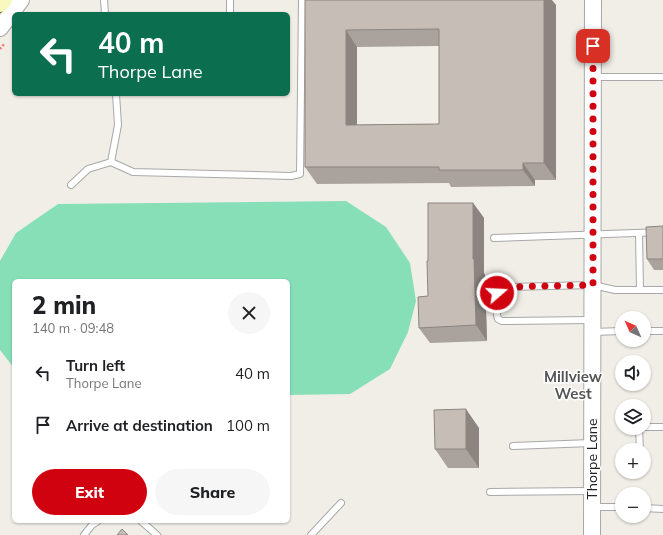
<!DOCTYPE html>
<html lang="en">
<head>
<meta charset="utf-8">
<style>
	body { margin:0; font-family:Mulish,sans-serif; background:#f6f6f6; color:#202124; height:100vh; display:flex; flex-direction:column; font-size:15px; white-space:nowrap }
	* { box-sizing:border-box; margin:0 }
	p { font-size:13px; color:#757577 }
	.icon { flex:none; width:22px; height:22px; fill:none; stroke:currentColor; stroke-width:2; stroke-linecap:round; stroke-linejoin:round }
	.map { position:relative; flex:1; overflow:hidden }
	.sheet { position:absolute; left:12px; top:279px; width:278px; height:244px; display:flex; flex-direction:column; background:#fff; border-radius:6px; box-shadow:0 1px 3px #0004 }
	.sheet>* { flex:none }
	.banner { position:absolute; left:12px; top:12px; width:278px; height:84px; border-radius:6px; box-shadow:0 1px 3px #0004; background:#0b6e4f; color:#fff; overflow:hidden }
	.needle { width:26px; rotate:315deg }
	.buttons { position:absolute; left:615px; top:311px; display:grid; gap:8px }
	.buttons a { display:grid; place-items:center; width:36px; height:36px; border-radius:50%; background:#fff; box-shadow:0 1px 3px #0004; font-size:20px }
	.pin { position:absolute; display:grid; place-items:center; width:34px; height:34px; color:#fff; margin:-17px; border-radius:8px; box-shadow:0 2px 6px #0006 }
	.me { position:absolute; width:44px; margin:-22px; rotate:71deg; stroke-linejoin:round; filter:drop-shadow(0 0 3px #0008) }
	.turn { display:flex; align-items:center; gap:14px; height:84px; padding:0 20px; font-size:18px }
	.turn .icon { width:52px; height:52px; stroke-width:2.5 }
	.turn b { display:block; font-size:28px; line-height:34px }
	.round { display:grid; place-items:center; flex:none; width:42px; height:42px; border-radius:21px; background:#f6f6f6 }
	.headline { display:flex; align-items:center; justify-content:space-between; height:68px; padding:0 20px }
	h1 { font-size:24px; font-weight:800; line-height:30px }
	.primary-button { display:flex; gap:8px; margin-top:auto; padding:8px 20px }
	.primary-button a { flex:1; height:46px; border-radius:24px; background:#d10210; color:#fff; font-size:16px; font-weight:800; line-height:46px; text-align:center }
	.primary-button a+a { background:#f6f6f6; color:#202124 }
	ul { padding:0; list-style:none }
	li { display:flex; align-items:center; gap:12px; height:52px; padding:0 20px }
	li div { flex:1 }
	li b { display:block; font-size:15px }
	li em { font-style:normal }
	.map>svg:first-child { display:block }
</style>
</head>
<body>
<div class="map">
<svg width="663" height="535" viewBox="0 0 663 535">
	<rect width="100%" height="100%" fill="#f1eee8"/>
	<path fill="#87dfb7" d="M 346,201 L 386,227 L 410,263 L 416,301 L 408,332 L 390,369 L 350,394 L 288,395 L 288,281 L 14,281 L 14,368 L 0,350 L 0,261 L 16,233 L 58,204 Z"/>
	<g fill="none" stroke-linecap="round" stroke-linejoin="round">
		<defs>
			<path id="service" d="M 104,0 L 105,14
				M 230,14 L 230,0
				M 594,77 L 663,77
				M 111,162 L 133,172 L 291,176 L 300,174 L 302,0
				M 71,185 L 88,169 L 111,162 L 118,125 L 116,94
				M 639,233 L 640,290
				M 494,238 L 663,232
				M 591,320 L 502,321 L 498,319 L 497,315 L 497,293 L 500,289 L 504,287 L 593,285 L 615,290 L 663,290
				M 644,331 L 663,331
				M 593,332 L 622,331
				M 644,427 L 663,427
				M 639,428 L 640,450
				M 513,446 L 591,443
				M 490,492 L 591,491
				M 594,507 L 622,507
				M 644,508 L 663,509
				M 141,521 L 157,535
				M 84,535 L 92,525 L 98,521
				M 311,535 L 341,503"/>
			<path id="tertiary" d="M 0,28 L 21,0
				M 592,535 L 593,0"/>
			<path id="secondary" d="M 0,3 L 3,0"/>
		</defs>
		<use href="#service" stroke="#a8a8a8" stroke-width="8"/>
		<use href="#tertiary" stroke="#a8a8a8" stroke-width="18"/>
		<use href="#secondary" stroke="#767b06" stroke-width="20"/>
		<path stroke="#f97671" stroke-width="2.5" stroke-dasharray="2 2" stroke-linecap="butt" d="M 0,49 L 5,43"/>
		<use href="#service" stroke="#fff" stroke-width="6"/>
		<use href="#tertiary" stroke="#fff" stroke-width="16"/>
		<use href="#secondary" stroke="#f9f8be" stroke-width="18"/>
	</g>
	<path fill="#aaa39d" fill-rule="evenodd" d="M 305,0 L 556,5 L 556,180 L 535,180 L 535,186 L 451,187 L 449,183 L 317,184 L 305,167 ZM 439,46 L 439,124 L 357,125 L 357,47 Z
		M 473,203 L 484,218 L 484,273 L 485,275 L 487,341 L 430,343 L 419,328 L 428,296 L 428,261 Z
		M 663,226 L 663,270 L 654,270 L 647,259 Z
		M 479,428 L 479,468 L 448,468 L 435,449 Z"/>
	<path fill="#8b8480" d="M 544,0 L 552,0 L 556,5 L 556,180 L 544,163 Z
		M 346,30 L 357,47 L 357,142 L 346,125 Z
		M 523,163 L 535,180 L 535,186 L 523,170 Z
		M 473,203 L 484,218 L 484,273 L 485,275 L 487,341 L 476,325 L 473,259 Z
		M 466,409 L 479,428 L 479,468 L 466,449 Z"/>
	<path fill="#c6bdb7" stroke="#8b8480" fill-rule="evenodd" d="M 305,0 L 544,0 L 544,163 L 523,163 L 523,170 L 439,170 L 439,167 L 305,167 ZM 439,29 L 439,124 L 346,125 L 346,30 Z
		M 428,203 L 473,203 L 473,259 L 474,259 L 476,325 L 419,328 L 418,297 L 428,296 L 427,261 L 428,261 Z
		M 663,226 L 663,259 L 647,259 L 646,227 Z
		M 466,409 L 466,449 L 435,449 L 434,410 Z
		M 122,529 L 128,535 L 117,535 Z"/>
	<g fill="none" stroke-linecap="round" stroke-linejoin="round">
		<path stroke="#d10210" stroke-width="7" stroke-dasharray="0 12.6" d="M 497,293 L 500,289 L 504,287 L 593,285 L 593,46"/>
	</g>
	<g text-anchor="middle" dominant-baseline="central" stroke-width="3" stroke-linejoin="round" paint-order="stroke">
		<g font-size="14" fill="#212121" stroke="#fff">
			<text transform="translate(592 459) rotate(-90)">Thorpe Lane</text>
		</g>
		<g font-size="15" font-weight="bold" fill="#545454" stroke="#fff">
			<text x="573" y="376">Millview<tspan x="573" dy="17">West</tspan></text>
		</g>
	</g>
</svg>
<div class="buttons">
<a><svg class="needle" viewBox="-14 -14 28 28"><path d="M0-13l5 13h-10z" fill="#e53935"/><path d="M0 13l5-13h-10z" fill="#757577"/></svg></a>
<a><svg class="icon" aria-label="sound" viewBox="0 0 24 24"><path d="M4 9h4l5-4v14l-5-4H4zM17 9q2 3 0 6"/></svg></a>
<a><svg class="icon" aria-label="layers" viewBox="0 0 24 24"><path d="M12 4l9 5-9 5-9-5zM3 14l9 5 9-5"/></svg></a>
<a>+</a>
<a>−</a>
</div>
<div class="pin" style="left:593px;top:46px;background:#d93025"><svg class="icon" aria-label="arrive" viewBox="0 0 24 24"><path d="M6 21V4h12l-3 4 3 4H6"/></svg></div>
<svg class="me" style="left:497px;top:293px" viewBox="-20 -20 40 40"><circle r="17" fill="#d10210" stroke="#fff" stroke-width="3"/><path d="M0-11L8 9 0 5-8 9z" fill="#fff"/></svg>
<div class="banner">
<div class="turn"><svg class="icon" aria-label="left" viewBox="0 0 24 24"><path d="M17 20v-9H6M10 6l-5 5 5 5"/></svg><div><b>40 m</b>Thorpe Lane</div></div>
</div>
<section class="sheet">
<div class="headline"><div><h1>2 min</h1><p>140 m · 09:48</p></div><a class="round"><svg class="icon" aria-label="close" viewBox="0 0 24 24"><path d="M6 6l12 12M18 6L6 18"/></svg></a></div>
<ul>
<li><svg class="icon" aria-label="left" viewBox="0 0 24 24"><path d="M17 20v-9H6M10 6l-5 5 5 5"/></svg><div><b>Turn left</b><p>Thorpe Lane</p></div><em>40 m</em></li>
<li><svg class="icon" aria-label="arrive" viewBox="0 0 24 24"><path d="M6 21V4h12l-3 4 3 4H6"/></svg><div><b>Arrive at destination</b></div><em>100 m</em></li>
</ul>
<div class="primary-button"><a>Exit</a><a>Share</a></div>
</section>
</div>
</body>
</html>
